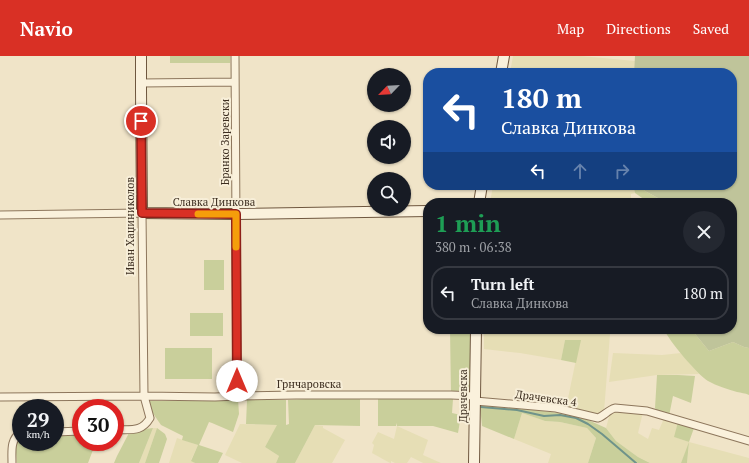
<!DOCTYPE html>
<html lang="en">
<head>
<meta charset="utf-8">
<style>
	body { margin:0; font-family:"PT Serif",serif; background:#242831; color:#f1f3f6; height:100vh; display:flex; flex-direction:column; font-size:15px; white-space:nowrap }
	* { box-sizing:border-box; margin:0 }
	p { font-size:13px; color:#9ea1a6 }
	.icon { flex:none; width:22px; height:22px; fill:none; stroke:currentColor; stroke-width:2; stroke-linecap:round; stroke-linejoin:round }
	.map { position:relative; flex:1; overflow:hidden }
	.sheet { position:absolute; left:423px; top:142px; width:314px; height:136px; display:flex; flex-direction:column; background:#171b24; border-radius:16px; box-shadow:0 1px 3px #0004 }
	.sheet>* { flex:none }
	.banner { position:absolute; left:423px; top:12px; width:314px; height:122px; border-radius:16px; box-shadow:0 1px 3px #0004; background:#1a4fa0; color:#fff; overflow:hidden }
	.needle { width:26px; rotate:245deg }
	.buttons { position:absolute; left:367px; top:12px; display:grid; gap:8px }
	.buttons a { display:grid; place-items:center; width:44px; height:44px; border-radius:50%; background:#171b24; box-shadow:0 1px 3px #0004; font-size:20px }
	.speed { position:absolute; left:12px; top:343px; display:flex; gap:8px; font-size:20px; font-weight:700; text-align:center }
	.speed>* { display:grid; place-content:center; width:52px; height:52px; border-radius:50%; background:#171b24; box-shadow:0 1px 3px #0004; line-height:1 }
	.speed small { font-size:10px; font-weight:400 }
	.speed .limit { border:6px solid #d22; background:#fff; color:#111 }
	.pin { position:absolute; display:grid; place-items:center; width:34px; height:34px; color:#fff; margin:-17px; border:2px solid #fff; border-radius:50%; box-shadow:0 1px 4px #0007 }
	.me { position:absolute; width:44px; margin:-22px; rotate:0deg; stroke-linejoin:round; filter:drop-shadow(0 0 3px #0008) }
	.turn { display:flex; align-items:center; gap:14px; height:84px; padding:0 12px; font-size:18px }
	.turn .icon { width:52px; height:52px; stroke-width:2.5 }
	.turn b { display:block; font-size:28px; line-height:34px }
	.lanes { display:flex; align-items:center; height:38px; padding:0 12px; background:#0003; justify-content:center; gap:20px; direction:ltr }
	.lanes .off { opacity:.35 }
	.round { display:grid; place-items:center; flex:none; width:42px; height:42px; border-radius:21px; background:#242831 }
	.summary { display:flex; align-items:center; justify-content:space-between; height:68px; padding:0 12px }
	h1 { font-size:24px; font-weight:600; line-height:30px; color:#1e9e55 }
	ul { padding:0; list-style:none }
	li { display:flex; align-items:center; gap:12px; height:54px; margin:0 8px 6px; padding:0 4px; border:2px solid #363941; border-radius:16px }
	li div { flex:1 }
	li b { display:block; font-size:15px }
	li em { font-style:normal }
	header { display:flex; align-items:center; gap:24px; box-sizing:border-box; height:56px; padding:0 20px; background:#d93025; color:#fff }
	header strong { font-size:19px }
	nav { display:flex; gap:22px; margin-inline-start:auto; font-size:14px }
	.map>svg:first-child { display:block }
</style>
</head>
<body>
<header>
<strong>Navio</strong>
<nav><a>Map</a><a>Directions</a><a>Saved</a></nav>
</header>
<div class="map">
<svg width="749" height="407" viewBox="0 0 749 407">
	<rect width="100%" height="100%" fill="#f0e4c8"/>
	<path fill="#e6deb5" d="M 513,0 L 581,0 L 635,5 L 634,17 L 510,17 Z
		M 493,129 L 632,129 L 635,137 L 631,138 L 631,143 L 627,146 L 620,147 L 490,147 Z
		M 484,273 L 545,273 L 582,277 L 582,273 L 608,273 L 610,278 L 604,356 L 590,359 L 566,352 L 580,284 L 565,284 L 561,304 L 520,297 L 484,293 Z
		M 613,297 L 662,299 L 681,297 L 699,318 L 657,319 L 609,326 Z
		M 615,355 L 643,356 L 638,377 L 648,383 L 652,372 L 659,374 L 665,360 L 678,366 L 675,381 L 689,386 L 749,402 L 749,407 L 687,407 L 689,388 L 681,407 L 650,407 L 638,401 L 616,385 L 606,372 L 610,357 Z
		M 522,357 L 545,365 L 560,366 L 587,372 L 596,382 L 588,407 L 548,407 L 551,398 L 514,383 Z
		M 240,368 L 278,369 L 265,391 L 279,400 L 276,407 L 242,407 L 225,399 Z
		M 315,369 L 323,370 L 323,372 L 345,384 L 332,407 L 295,407 Z
		M 397,370 L 428,384 L 423,399 L 441,407 L 423,407 L 411,401 L 407,407 L 395,407 L 391,405 L 391,407 L 390,407 L 372,397 L 374,389 L 372,387 L 378,376 L 394,383 Z
		M 153,372 L 157,372 L 145,407 L 139,407 Z
		M 177,382 L 198,389 L 191,404 L 195,407 L 169,407 Z"/>
	<path fill="#c9cf9b" d="M 170,0 L 230,0 L 230,7 L 170,7 Z
		M 633,129 L 643,129 L 645,135 L 667,147 L 645,147 L 645,144 L 635,137 Z
		M 204,204 L 224,204 L 224,234 L 204,234 Z
		M 190,257 L 223,257 L 223,280 L 190,280 Z
		M 450,273 L 476,273 L 475,340 L 451,339 Z
		M 664,273 L 691,273 L 709,295 L 733,286 L 744,291 L 749,292 L 749,339 C 745,337 741,337 737,336 C 727,333 717,330 708,325 C 698,319 668,284 664,273 Z
		M 565,284 L 581,284 L 576,307 L 561,304 Z
		M 165,292 L 212,292 L 212,323 L 165,323 Z
		M 657,319 L 678,319 L 695,320 L 691,347 L 673,340 L 669,360 L 657,355 L 655,352 Z
		M 238,343 L 239,358 L 233,376 L 212,367 L 209,366 L 199,389 L 223,397 L 218,407 L 195,407 L 191,405 L 198,389 L 182,384 L 183,380 L 161,369 L 152,356 L 148,345 L 220,345 Z
		M 305,343 L 360,343 L 360,370 L 315,369 L 295,407 L 276,407 L 279,400 L 265,391 L 277,369 L 246,368 L 247,344 L 286,344 L 286,369 L 289,368 L 288,344 Z
		M 378,343 L 453,343 L 452,357 L 461,359 L 458,377 L 433,370 L 397,370 L 397,367 L 396,370 L 378,370 Z
		M 483,348 L 577,359 L 606,372 L 616,385 L 638,401 L 650,407 L 588,407 L 596,382 L 587,372 L 560,366 L 545,365 L 522,357 L 514,383 L 482,370 L 480,350 Z
		M 678,366 L 694,372 L 689,386 L 687,407 L 681,407 L 689,386 L 674,381 Z
		M 153,372 L 139,407 L 114,407 L 117,400 L 130,375 Z
		M 157,372 L 165,378 L 167,383 L 159,407 L 145,407 Z
		M 55,376 L 81,376 L 81,386 L 96,386 L 88,407 L 17,407 L 15,387 L 21,379 L 21,386 L 55,386 Z"/>
	<path fill="#bfc49a" d="M 635,0 L 749,0 L 749,292 L 744,291 L 733,286 L 709,295 L 691,273 L 732,273 L 732,147 L 667,147 L 645,135 L 643,129 L 732,129 L 732,17 L 634,17 Z"/>
	<g fill="none" stroke-linecap="round" stroke-linejoin="round">
		<path stroke="#6f938a" stroke-width="2" d="M 481,351 L 517,354 L 544,360 L 560,359 L 576,362 L 588,368 L 602,378 L 636,407"/>
		<defs>
			<path id="street" d="M 235,0 L 237,340
				M 141,27 L 235,26
				M 0,159 L 142,157 L 144,340 L 150,362 C 141,377 131,373 115,374
				M 0,341 L 144,340 L 215,341 L 237,340 L 296,339 L 451,339 L 475,340
				M 475,345 L 556,352 L 598,362 C 604,360 608,354 615,352 L 647,355 L 749,385
				M 55,376 L 81,375
				M 12,407 C 12,394 10,384 21,376"/>
			<path id="secondary" d="M 141,0 L 141,35 L 142,157 L 236,158 L 428,155
				M 501,17 L 504,0
				M 479,147 L 482,129
				M 474,407 L 476,273"/>
		</defs>
		<use href="#street" stroke="#8d765c" stroke-width="9"/>
		<use href="#secondary" stroke="#6f573f" stroke-width="12"/>
		<use href="#street" stroke="#faf1dc" stroke-width="7"/>
		<use href="#secondary" stroke="#faf1dc" stroke-width="10"/>
	</g>
	<g fill="none" stroke-linecap="round" stroke-linejoin="round">
		<defs>
			<path id="route" d="M 141,65 L 142,157 L 236,158 L 237,325"/>
		</defs>
		<use href="#route" stroke="#8d1f18" stroke-width="10"/>
		<use href="#route" stroke="#d93025" stroke-width="7"/>
		<path stroke="#f59e0b" stroke-width="7" d="M 198,158 L 236,158 L 236,191"/>
	</g>
	<g text-anchor="middle" dominant-baseline="central" stroke-width="4" stroke-linejoin="round" paint-order="stroke">
		<g font-size="11" fill="#3d2e20" stroke="#f7eed8">
			<text transform="translate(225 86) rotate(-90)">Бранко Заревски</text>
			<text x="214" y="146">Славка Динкова</text>
			<text transform="translate(130 170) rotate(-90)">Иван Хаџиниколов</text>
			<text x="309" y="328">Грнчаровска</text>
			<text transform="translate(463 340) rotate(-90)">Драчевска</text>
			<text transform="translate(546 342) rotate(8)">Драчевска 4</text>
		</g>
	</g>
</svg>
<div class="buttons">
<a><svg class="needle" viewBox="-14 -14 28 28"><path d="M0-13l5 13h-10z" fill="#e53935"/><path d="M0 13l5-13h-10z" fill="#9ea1a6"/></svg></a>
<a><svg class="icon" aria-label="sound" viewBox="0 0 24 24"><path d="M4 9h4l5-4v14l-5-4H4zM17 9q2 3 0 6"/></svg></a>
<a><svg class="icon" aria-label="search" viewBox="0 0 24 24"><circle cx="10" cy="10" r="6"/><path d="M15 15l6 6"/></svg></a>
</div>
<div class="speed"><div>29<small>km/h</small></div><div class="limit">30</div></div>
<div class="pin" style="left:141px;top:65px;background:#d93025"><svg class="icon" aria-label="arrive" viewBox="0 0 24 24"><path d="M6 21V4h12l-3 4 3 4H6"/></svg></div>
<svg class="me" style="left:237px;top:325px" viewBox="-20 -20 40 40"><circle r="19" fill="#fff"/><path d="M0-13L10 11 0 6-10 11z" fill="#d93025"/></svg>
<div class="banner">
<div class="turn"><svg class="icon" aria-label="left" viewBox="0 0 24 24"><path d="M17 20v-9H6M10 6l-5 5 5 5"/></svg><div><b>180 m</b>Славка Динкова</div></div>
<div class="lanes"><svg class="icon" aria-label="left" viewBox="0 0 24 24"><path d="M17 20v-9H6M10 6l-5 5 5 5"/></svg><svg class="icon off" aria-label="ahead" viewBox="0 0 24 24"><path d="M12 20V5M6 11l6-6 6 6"/></svg><svg class="icon off" aria-label="right" viewBox="0 0 24 24"><path d="M7 20v-9h11M14 6l5 5-5 5"/></svg></div>
</div>
<section class="sheet">
<div class="summary"><div><h1>1 min</h1><p>380 m · 06:38</p></div><a class="round"><svg class="icon" aria-label="close" viewBox="0 0 24 24"><path d="M6 6l12 12M18 6L6 18"/></svg></a></div>
<ul>
<li><svg class="icon" aria-label="left" viewBox="0 0 24 24"><path d="M17 20v-9H6M10 6l-5 5 5 5"/></svg><div><b>Turn left</b><p>Славка Динкова</p></div><em>180 m</em></li>
</ul>
</section>
</div>
</body>
</html>
